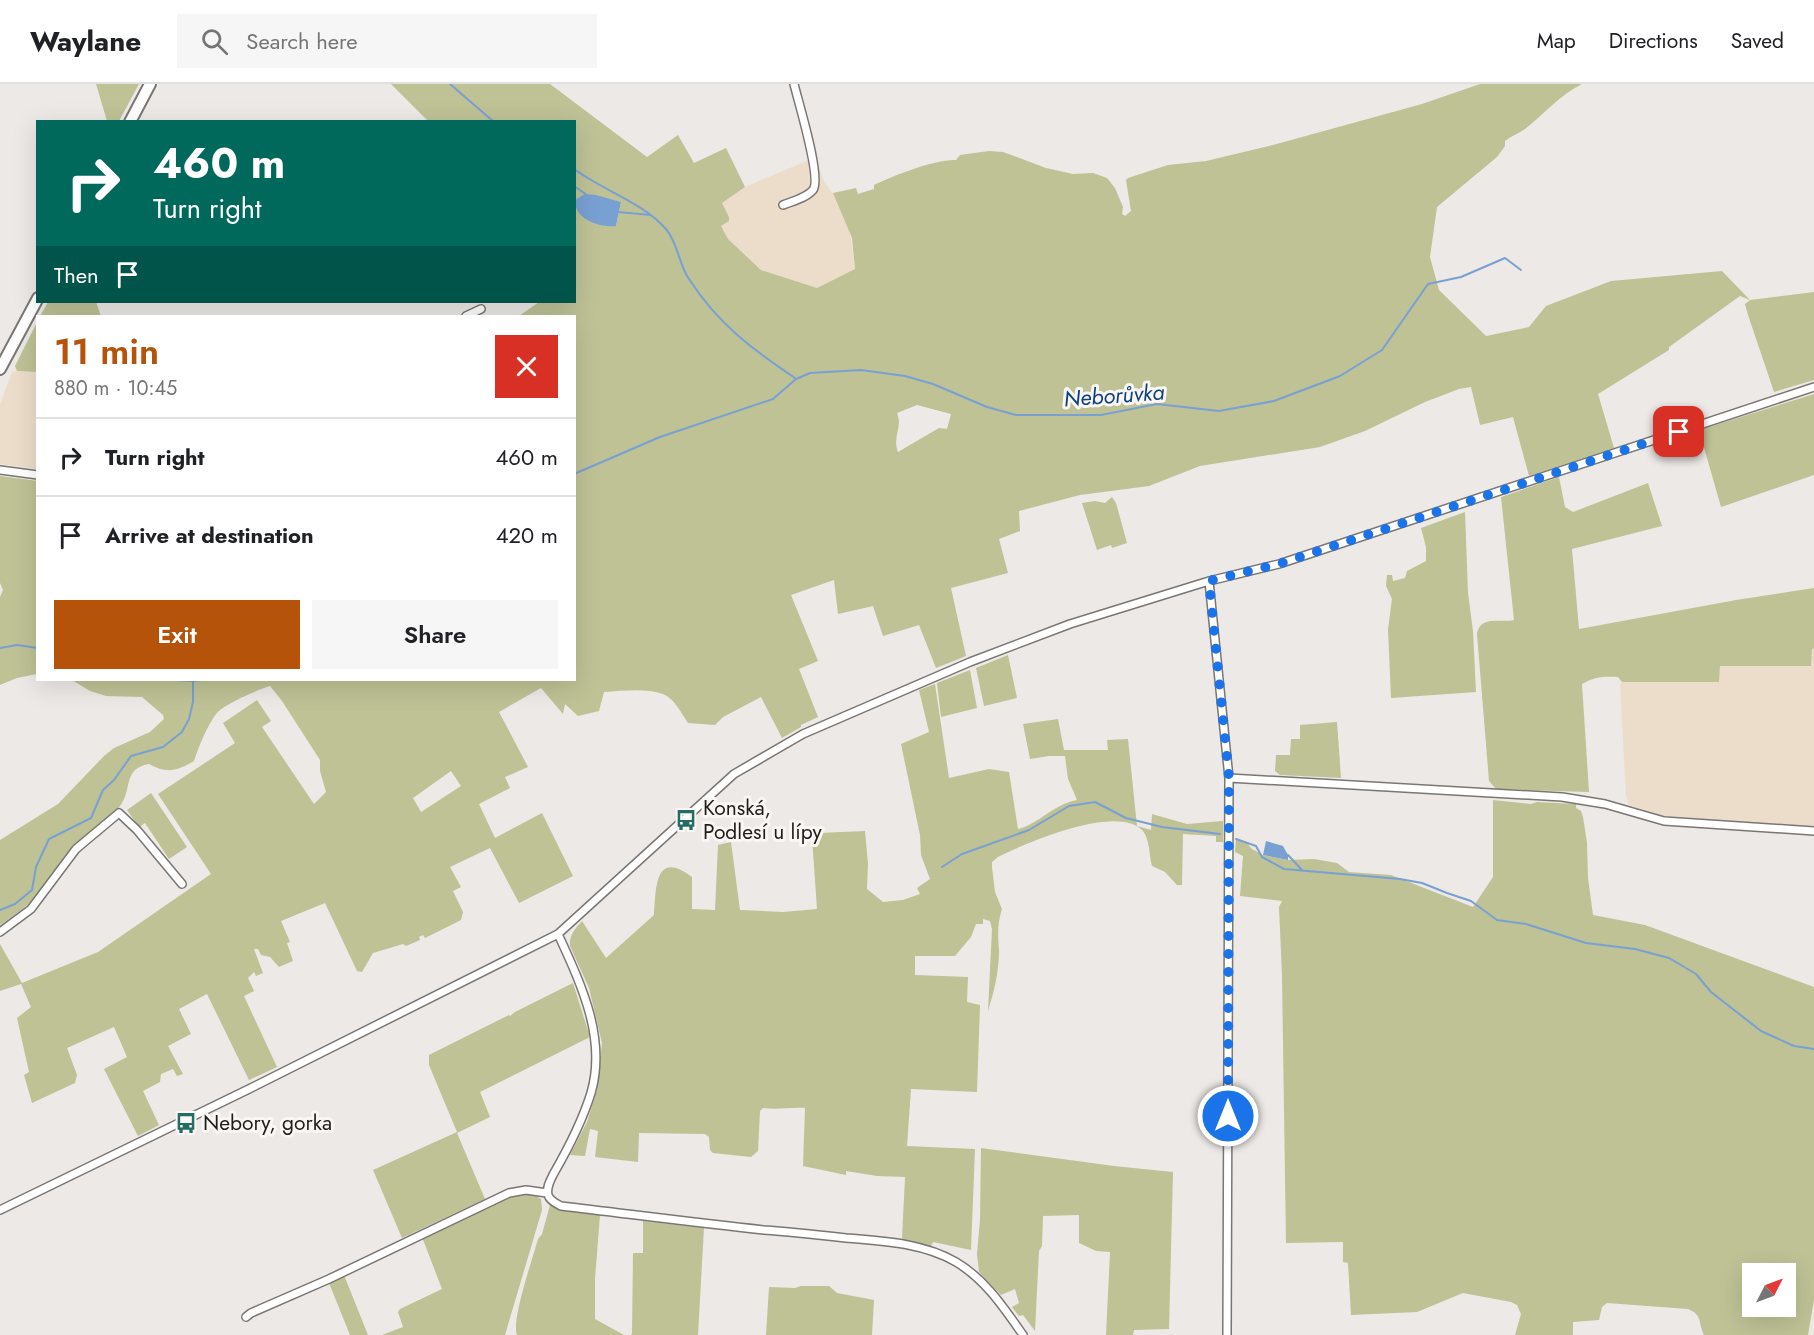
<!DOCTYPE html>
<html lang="en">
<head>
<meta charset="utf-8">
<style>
	body { margin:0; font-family:Jost,sans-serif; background:#f6f6f6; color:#202124; height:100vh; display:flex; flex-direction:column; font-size:22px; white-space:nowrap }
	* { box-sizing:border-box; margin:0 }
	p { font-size:20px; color:#757577 }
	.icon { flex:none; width:33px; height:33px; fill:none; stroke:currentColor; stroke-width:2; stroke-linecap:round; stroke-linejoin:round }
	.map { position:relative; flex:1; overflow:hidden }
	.panel { position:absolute; left:36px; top:231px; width:540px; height:366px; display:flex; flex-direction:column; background:#fff; border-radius:0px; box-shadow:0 6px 24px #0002 }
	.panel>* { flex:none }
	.guide { position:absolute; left:36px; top:36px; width:540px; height:183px; border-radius:0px; box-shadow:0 6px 24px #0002; background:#00695c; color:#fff; overflow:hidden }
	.needle { width:39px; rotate:48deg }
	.controls { position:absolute; left:1742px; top:1179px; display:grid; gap:12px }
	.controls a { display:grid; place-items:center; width:54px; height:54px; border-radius:0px; background:#fff; box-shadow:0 6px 24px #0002; font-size:30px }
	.pin { position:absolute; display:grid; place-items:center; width:51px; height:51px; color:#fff; margin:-26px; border-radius:12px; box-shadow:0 3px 9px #0006 }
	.me { position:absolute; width:66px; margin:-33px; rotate:0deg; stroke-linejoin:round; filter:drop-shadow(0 0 4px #0008) }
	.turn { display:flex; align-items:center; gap:21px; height:126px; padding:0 18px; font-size:27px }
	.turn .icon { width:78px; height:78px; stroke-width:2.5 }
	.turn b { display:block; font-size:42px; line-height:51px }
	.then { display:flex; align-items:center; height:57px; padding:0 18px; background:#0003; gap:12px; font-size:22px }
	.round { display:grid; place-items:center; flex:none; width:63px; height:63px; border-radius:0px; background:#f6f6f6 }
	.headline { display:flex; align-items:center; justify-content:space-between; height:102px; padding:0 18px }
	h1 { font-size:36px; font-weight:600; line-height:45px; color:#b45309 }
	.cta { display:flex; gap:12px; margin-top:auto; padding:12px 18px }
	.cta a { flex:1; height:69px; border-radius:0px; background:#b45309; color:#fff; font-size:24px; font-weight:600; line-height:69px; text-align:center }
	.cta a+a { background:#f6f6f6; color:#202124 }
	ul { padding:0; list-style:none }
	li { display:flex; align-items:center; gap:18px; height:78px; padding:0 18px; border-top:2px solid #e0e0e0 }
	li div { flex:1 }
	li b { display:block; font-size:22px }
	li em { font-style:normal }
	header { display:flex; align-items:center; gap:36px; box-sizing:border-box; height:84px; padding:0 30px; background:#fff; border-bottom:2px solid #e0e0e0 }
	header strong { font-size:28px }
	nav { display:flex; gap:33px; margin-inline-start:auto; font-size:21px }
	.search { width:420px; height:54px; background:#f6f6f6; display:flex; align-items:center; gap:15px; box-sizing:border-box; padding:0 21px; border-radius:0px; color:#757577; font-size:22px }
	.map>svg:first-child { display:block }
</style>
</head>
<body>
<header>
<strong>Waylane</strong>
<div class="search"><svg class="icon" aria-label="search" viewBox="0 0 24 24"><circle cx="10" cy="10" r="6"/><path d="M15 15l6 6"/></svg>Search here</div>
<nav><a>Map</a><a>Directions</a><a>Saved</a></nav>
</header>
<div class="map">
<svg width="1814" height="1251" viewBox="0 0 1814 1251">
	<rect width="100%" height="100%" fill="#ede9e6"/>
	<path fill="#ecddca" d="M 816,73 L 824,98 L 834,111 L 850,149 L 855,185 L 817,204 L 761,186 L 728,155 L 721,142 L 729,137 L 729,133 L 721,119 L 745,103 Z
		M 16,287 L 37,288 L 37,385 L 0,380 L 0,320 L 12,288 Z
		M 1812,564 L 1814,564 L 1814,743 L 1663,732 L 1629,721 L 1626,711 L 1620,601 L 1622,598 L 1719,598 L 1720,582 L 1810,582 Z"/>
	<path fill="#bec295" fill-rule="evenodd" d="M 96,0 L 139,0 L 119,37 L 107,37 Z
		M 391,0 L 550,0 L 647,73 L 678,51 L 694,79 L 726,64 L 745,103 L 722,119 L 729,133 L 729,137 L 721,142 L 728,155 L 761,186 L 817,204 L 855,185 L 852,154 L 833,109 L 856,104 L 858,110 L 874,105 L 874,101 C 892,92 936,75 956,76 L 960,71 L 989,67 L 1003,68 L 1046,84 L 1073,90 L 1093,89 L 1107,94 L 1115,104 L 1123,123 L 1122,130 L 1125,132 L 1131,127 L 1126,96 L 1128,94 L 1168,81 L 1206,77 L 1273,61 L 1422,20 L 1480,0 L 1582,0 C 1560,11 1544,30 1525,45 C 1518,50 1511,52 1505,57 L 1505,62 L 1497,73 L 1437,123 L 1430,173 L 1439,206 L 1486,252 L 1529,243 L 1546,222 L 1611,197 L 1722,187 L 1750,216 L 1814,208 L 1814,296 L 1774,308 L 1748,231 L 1745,220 L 1750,216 L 1740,212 L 1669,263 L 1669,266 L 1598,310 L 1614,364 L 1529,392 L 1513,333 L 1480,341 L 1471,303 L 1459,305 L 1425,318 L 1365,347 L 1320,363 L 1200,382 L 1149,402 L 1080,411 L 1019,427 L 1020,447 L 999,455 L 1008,489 L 951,504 L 966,572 L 936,584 L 919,541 L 883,552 L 873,522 L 838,530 L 834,496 L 791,511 L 818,577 L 799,585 L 818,633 L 801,641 L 801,643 L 782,654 L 761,613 L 723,633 L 715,641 L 688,639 C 682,630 674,614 663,610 C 646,604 622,607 604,608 L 599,627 L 578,632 L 565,620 L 563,630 L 541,604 L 499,628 L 528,683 L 505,693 L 510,704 L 479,720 L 495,754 L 542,729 L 573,792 L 519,819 L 490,764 L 450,783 L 461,803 L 453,807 L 463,828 L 461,836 L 425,854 L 423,851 L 419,853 L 420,856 L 406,862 L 403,860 L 373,869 L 362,888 L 357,887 L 325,819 L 281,837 L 290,858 L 287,859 L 293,877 L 279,883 L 270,873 L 261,871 L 258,865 L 254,865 L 263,889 L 256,892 L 254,888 L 248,894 L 254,907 L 244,912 L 277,983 L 249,996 L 207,910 L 179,925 L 191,950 L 168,962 L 183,990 L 177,992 L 173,985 L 161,990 L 160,998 L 143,1007 L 159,1041 L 138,1052 L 104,985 L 127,973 L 114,943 L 67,964 L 77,991 L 75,999 L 32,1019 L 24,991 L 29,988 L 17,934 L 31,923 L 21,900 L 0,907 L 0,860 L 22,899 L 98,868 L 211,790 L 158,710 L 235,659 L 223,639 L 257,616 L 271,637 L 262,643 L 314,720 L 326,708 L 320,687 L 320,676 L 282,617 L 270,602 C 257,606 224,620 216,630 C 206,644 199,662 194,677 C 177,687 167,690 149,680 C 122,685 133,705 120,722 C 108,737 89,747 75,761 C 60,775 52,794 40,809 C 29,821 13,832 0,841 L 0,756 L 58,720 L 104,672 L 114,664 L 150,648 L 164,635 L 163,631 L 142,613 L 106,612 L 90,607 L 72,596 L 574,596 L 574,232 L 519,232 L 539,218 L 574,218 L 574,38 L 428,37 ZM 585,110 L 621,118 L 616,142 ZM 917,321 L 951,330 L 947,345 L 939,344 L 898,368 C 892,353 903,343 897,329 ZM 451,687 L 461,702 L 421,728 L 413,714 Z
		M 48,218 L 96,218 L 101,232 L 40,232 Z
		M 37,238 L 37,288 L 17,287 L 15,282 Z
		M 1814,310 L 1814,391 L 1721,423 L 1699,346 Z
		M 0,392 L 38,397 L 37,590 L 17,594 L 0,601 L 0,513 L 3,506 L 0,499 Z
		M 1559,393 L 1565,423 L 1573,428 L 1648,399 L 1662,442 L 1572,465 L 1579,545 L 1736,516 L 1814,504 L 1814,564 L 1812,565 L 1811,582 L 1720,582 L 1719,598 L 1622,598 L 1618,593 C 1604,592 1594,593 1582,600 L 1589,708 L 1496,705 L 1489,697 L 1477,550 C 1480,531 1501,539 1514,536 L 1501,413 Z
		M 1112,413 L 1116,419 L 1127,459 L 1112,464 L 1111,461 L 1097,466 L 1082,419 L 1095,417 L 1105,419 Z
		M 1465,428 L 1468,509 L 1473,547 L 1476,608 L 1391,614 L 1388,545 L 1392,515 L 1386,502 L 1387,491 L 1392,491 L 1393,497 L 1405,494 L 1407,487 L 1426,477 L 1426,463 L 1421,444 Z
		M 1008,571 L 1017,614 L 984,622 L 976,584 Z
		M 970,586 L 977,624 L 941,633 L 937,599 Z
		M 935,600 L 949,694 L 989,685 L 1009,688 L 1018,745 C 1039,740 1052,721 1077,716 L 1068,695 L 1065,672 L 1049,672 L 1030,675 L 1023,640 L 1058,635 L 1064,666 L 1108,666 L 1107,656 L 1128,655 L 1137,742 L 1151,746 L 1152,730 L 1187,740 L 1223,737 L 1223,758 L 1216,758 L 1216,752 L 1183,750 L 1182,801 L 1177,801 L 1165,788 L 1152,782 C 1149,771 1150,756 1143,747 C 1118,719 1026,759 998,773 L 992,778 L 992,783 L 995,808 L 1002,825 C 997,840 998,851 999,867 C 999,887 994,908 988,927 L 992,845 L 990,837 L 983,835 L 983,840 L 976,840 L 971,853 L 955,872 L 915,872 L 915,891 L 968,893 L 967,918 L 980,921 L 977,1008 L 911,1005 L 907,1062 L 975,1065 L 971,1166 L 933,1158 L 930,1164 L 906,1158 L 902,1154 L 905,1093 L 877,1092 L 846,1087 L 846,1091 L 803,1082 L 805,1024 C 790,1023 778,1026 763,1024 L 760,1027 L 758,1067 L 751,1073 L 713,1069 L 710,1066 L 709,1053 L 705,1050 L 639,1049 L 638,1078 L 595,1073 L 598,1047 L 590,1045 L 585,1072 L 570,1071 L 587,1038 L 597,1006 L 602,959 L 589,904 L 570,862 C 569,851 575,845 582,837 L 606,874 L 654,831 C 656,806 654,764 692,793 L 692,825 L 715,826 L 718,761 L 731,758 L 740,826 L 783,828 L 817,825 L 812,753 L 813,751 L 819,749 L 865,747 L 868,780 L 867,805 L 883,818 L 903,816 L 920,810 L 917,804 L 930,795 L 921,771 L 920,751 L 901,660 L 929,648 L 919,606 Z
		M 1337,638 L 1341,694 L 1280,691 L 1275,687 L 1276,671 L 1290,671 L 1291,655 L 1300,655 L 1300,641 Z
		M 151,709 L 187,763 L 169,775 L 145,739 L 139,743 L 127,726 Z
		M 1493,716 L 1531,720 L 1537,718 L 1576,720 L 1576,724 L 1581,727 L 1583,733 L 1587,759 L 1588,794 L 1593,831 L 1645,841 L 1814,903 L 1814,1216 L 1808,1251 L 1704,1251 C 1698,1239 1703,1231 1688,1225 L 1607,1219 L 1602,1223 L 1599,1236 L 1573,1238 L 1573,1251 L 1515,1251 L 1521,1230 L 1517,1221 L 1511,1218 L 1463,1209 L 1417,1228 L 1351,1231 L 1348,1179 L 1343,1178 L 1343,1158 L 1286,1159 L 1282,892 L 1279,823 L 1282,817 L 1240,812 L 1243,772 L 1235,768 L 1236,754 L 1246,758 L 1252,765 L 1263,771 L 1288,776 L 1314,775 L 1337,779 L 1349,788 L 1391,791 L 1473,823 L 1493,793 ZM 1752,1190 L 1785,1190 L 1785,1222 L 1752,1222 Z
		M 573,899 L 590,953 L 480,1008 L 490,1033 L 457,1049 L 485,1115 L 402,1154 L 373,1086 L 457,1048 L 429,981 L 429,971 L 509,931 L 510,932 L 515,928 Z
		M 981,1064 L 1114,1082 L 1173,1088 L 1169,1245 L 1134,1246 L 1133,1251 L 1106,1251 L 1110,1168 L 1096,1167 L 1079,1159 L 1079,1131 L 1043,1132 L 1042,1162 L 1039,1167 L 1035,1247 L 1023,1231 L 1019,1232 L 1012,1223 L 1019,1219 L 1015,1205 L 1001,1211 L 979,1188 L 977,1170 L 980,1136 Z
		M 515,1109 C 524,1109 533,1109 541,1115 L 542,1126 L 505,1251 L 382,1251 L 403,1243 L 398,1228 L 400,1225 L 442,1205 L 422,1153 Z
		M 550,1121 L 560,1126 L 600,1131 L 595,1195 L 595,1235 L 624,1251 L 517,1251 C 511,1236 533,1174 538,1155 L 542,1150 Z
		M 643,1137 L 704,1144 L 698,1251 L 631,1251 L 632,1249 L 633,1169 L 643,1169 Z
		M 344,1191 L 368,1251 L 350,1251 L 329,1199 Z
		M 801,1202 L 829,1202 L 837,1209 L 874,1216 L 872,1251 L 766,1251 L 769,1203 L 795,1204 Z"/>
	<path fill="#79a0d3" d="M 585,110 L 596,111 L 621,118 L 616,142 C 601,144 574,136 575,116 Z
		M 1266,757 L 1283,762 L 1288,771 L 1288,776 L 1263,771 Z"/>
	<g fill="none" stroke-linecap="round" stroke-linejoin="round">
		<path stroke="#79a0d3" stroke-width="2" d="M 450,0 L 494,38
			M 574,85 C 604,107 642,118 666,145 C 678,159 679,181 689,195 C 718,240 752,265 795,294
			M 574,102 L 587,111
			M 618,128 L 651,131
			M 574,390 L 660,353 L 773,315 L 796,295 L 810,289 L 861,286 L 905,292 L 933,300 L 987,323 L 1016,331 L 1101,331 L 1157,320 L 1219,327 L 1274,317 L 1340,292 L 1382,266 L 1428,200 L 1461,193 L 1505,174 L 1521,186
			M 0,564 L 17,561 L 38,564
			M 175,596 L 193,597
			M 1236,755 L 1256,762 L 1262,773 L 1284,785 L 1400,795 L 1422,799 L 1447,809 L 1471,817 L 1497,836 L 1526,840 L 1586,859 L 1635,865 L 1669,874 L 1696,890 L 1711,908 L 1761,947 L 1794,962 L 1814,965
			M 1288,771 L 1302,786
			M 942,783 L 962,770 L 1029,746 L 1069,722 L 1095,718 L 1126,734 L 1162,743 L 1220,750
			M 0,826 L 15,820 L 32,806 L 36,783 L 49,755 L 91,734 L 103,706 L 114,696 L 131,672 L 163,663 L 182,648 L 189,635 L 193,618 L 193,597 L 202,596"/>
		<defs>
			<path id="street" d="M 783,121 C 793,117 806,114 813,106 C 822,94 798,17 794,0
				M 466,232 L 481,225
				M 0,386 L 38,391
				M 1209,497 L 1229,694 L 1227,1251
				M 1229,694 L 1562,713 L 1605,720 L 1664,737 L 1814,747
				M 0,848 L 31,825 L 76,765 L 119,729 L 137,746 L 182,800
				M 558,850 C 581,900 607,954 591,1009 C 582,1038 569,1063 554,1089 C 551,1095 546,1103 548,1111 C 550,1117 556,1119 561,1122 C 629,1130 697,1139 764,1146 C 792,1148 819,1151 846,1154 C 883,1157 923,1159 956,1178 C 985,1195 1004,1224 1023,1251
				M 0,1126 L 249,1005 L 558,850 L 734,690 L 803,650 L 970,578 L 1070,540 L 1209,497 L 1279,480 L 1814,303
				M 246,1233 L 251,1229 L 329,1195 L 509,1109 L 526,1106 L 547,1109"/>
			<path id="primary" d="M 130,38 L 150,0
				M 0,285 L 38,214"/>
		</defs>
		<use href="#street" stroke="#7a7674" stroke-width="10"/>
		<use href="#primary" stroke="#7a7674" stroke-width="14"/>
		<use href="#street" stroke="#fff" stroke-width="7"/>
		<use href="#primary" stroke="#fff" stroke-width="10"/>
	</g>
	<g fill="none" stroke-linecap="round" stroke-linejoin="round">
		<path stroke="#1a73e8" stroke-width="10" stroke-dasharray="0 18" d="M 1228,1032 L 1229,694 L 1209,497 L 1279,480 L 1679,348"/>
	</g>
	<defs>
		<symbol id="bus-bare" viewBox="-9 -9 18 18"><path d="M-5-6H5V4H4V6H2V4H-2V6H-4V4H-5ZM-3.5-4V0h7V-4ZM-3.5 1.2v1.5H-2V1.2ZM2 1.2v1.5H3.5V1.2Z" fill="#256d64" stroke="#faf6f3" stroke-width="2.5" paint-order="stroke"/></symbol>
	</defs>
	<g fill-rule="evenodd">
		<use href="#bus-bare" x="671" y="721" width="30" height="30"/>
		<use href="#bus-bare" x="171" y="1024" width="30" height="30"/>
	</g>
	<g text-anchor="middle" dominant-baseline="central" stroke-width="6" stroke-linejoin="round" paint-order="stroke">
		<g font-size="21" fill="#1f1d1c" stroke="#faf6f3" text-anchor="start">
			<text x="703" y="724">Konská,<tspan x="703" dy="24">Podlesí u lípy</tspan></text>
			<text x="203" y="1039">Nebory, gorka</text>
		</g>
		<g font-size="22" font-style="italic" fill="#0d4180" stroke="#faf6f3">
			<text transform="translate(1114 311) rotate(-4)">Neborůvka</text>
		</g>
	</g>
</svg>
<div class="controls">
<a><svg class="needle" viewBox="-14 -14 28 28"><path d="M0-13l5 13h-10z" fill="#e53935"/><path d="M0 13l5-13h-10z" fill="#757577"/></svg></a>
</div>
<div class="pin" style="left:1679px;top:348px;background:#d93025"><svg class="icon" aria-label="arrive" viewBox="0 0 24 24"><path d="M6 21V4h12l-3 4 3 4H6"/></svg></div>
<svg class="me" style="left:1228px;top:1032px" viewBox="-20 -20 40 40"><circle r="17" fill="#1a73e8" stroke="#fff" stroke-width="3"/><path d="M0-11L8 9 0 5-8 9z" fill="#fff"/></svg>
<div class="guide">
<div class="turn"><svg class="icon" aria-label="right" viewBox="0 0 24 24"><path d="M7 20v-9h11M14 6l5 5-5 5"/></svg><div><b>460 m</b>Turn right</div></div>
<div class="then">Then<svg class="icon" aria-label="arrive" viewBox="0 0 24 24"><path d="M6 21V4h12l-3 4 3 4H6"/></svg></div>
</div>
<section class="panel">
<div class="headline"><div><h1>11 min</h1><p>880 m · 10:45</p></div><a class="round" style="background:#d93025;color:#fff"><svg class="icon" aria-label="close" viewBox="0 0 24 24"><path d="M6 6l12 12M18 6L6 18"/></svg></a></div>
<ul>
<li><svg class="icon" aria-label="right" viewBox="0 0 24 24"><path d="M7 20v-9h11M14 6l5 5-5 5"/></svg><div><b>Turn right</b></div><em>460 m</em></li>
<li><svg class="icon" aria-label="arrive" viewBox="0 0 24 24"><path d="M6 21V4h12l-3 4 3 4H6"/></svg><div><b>Arrive at destination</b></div><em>420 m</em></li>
</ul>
<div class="cta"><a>Exit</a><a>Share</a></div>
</section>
</div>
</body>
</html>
